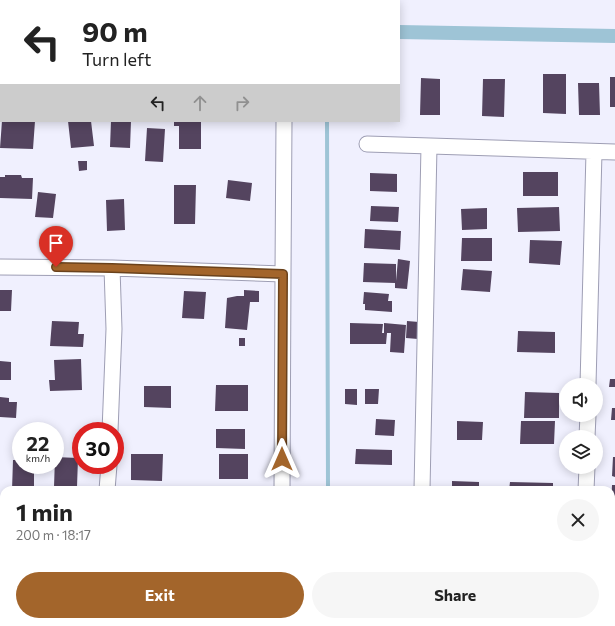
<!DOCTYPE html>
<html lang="en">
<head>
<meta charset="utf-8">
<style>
	body { margin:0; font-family:Commissioner,sans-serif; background:#f6f6f6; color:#222; height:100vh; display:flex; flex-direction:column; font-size:15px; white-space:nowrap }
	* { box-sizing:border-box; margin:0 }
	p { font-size:13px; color:#767676 }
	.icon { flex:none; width:22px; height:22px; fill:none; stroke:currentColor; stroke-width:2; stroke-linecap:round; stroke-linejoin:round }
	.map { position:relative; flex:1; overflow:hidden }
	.sheet { position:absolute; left:0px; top:486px; width:615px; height:140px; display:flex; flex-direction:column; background:#fff; border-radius:12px 12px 0 0; box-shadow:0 2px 10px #0003 }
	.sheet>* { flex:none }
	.top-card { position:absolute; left:0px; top:0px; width:400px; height:122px; box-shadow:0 2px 10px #0003; background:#fff; color:#222; overflow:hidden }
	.tools { position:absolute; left:559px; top:378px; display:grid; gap:8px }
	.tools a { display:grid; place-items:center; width:44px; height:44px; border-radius:50%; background:#fff; box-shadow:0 2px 10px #0003; font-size:20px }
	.speed { position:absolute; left:12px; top:422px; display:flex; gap:8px; font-size:20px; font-weight:700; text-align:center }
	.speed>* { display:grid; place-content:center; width:52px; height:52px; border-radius:50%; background:#fff; box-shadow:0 2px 10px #0003; line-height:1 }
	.speed small { font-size:10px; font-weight:400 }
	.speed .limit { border:6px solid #d22; background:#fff; color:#111 }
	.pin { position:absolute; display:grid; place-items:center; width:34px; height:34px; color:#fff; margin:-41px -17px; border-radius:50% 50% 50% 0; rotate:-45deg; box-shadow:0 0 4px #0007 }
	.pin .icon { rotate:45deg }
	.me { position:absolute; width:44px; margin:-22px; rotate:0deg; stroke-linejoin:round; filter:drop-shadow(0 0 3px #0008) }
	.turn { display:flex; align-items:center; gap:14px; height:84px; padding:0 16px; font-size:18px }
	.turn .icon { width:52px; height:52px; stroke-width:2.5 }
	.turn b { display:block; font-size:28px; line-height:34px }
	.lanes { display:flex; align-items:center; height:38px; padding:0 16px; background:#0003; justify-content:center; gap:20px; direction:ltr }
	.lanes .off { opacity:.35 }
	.round { display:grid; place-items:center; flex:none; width:42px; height:42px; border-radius:21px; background:#f6f6f6 }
	.summary { display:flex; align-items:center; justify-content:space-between; height:68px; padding:0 16px }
	h1 { font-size:24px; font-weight:700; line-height:30px }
	.cta { display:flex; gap:8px; margin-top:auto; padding:8px 16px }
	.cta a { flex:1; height:46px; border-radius:24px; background:#a3652b; color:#fff; font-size:16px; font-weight:700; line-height:46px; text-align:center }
	.cta a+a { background:#f6f6f6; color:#222 }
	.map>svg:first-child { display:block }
</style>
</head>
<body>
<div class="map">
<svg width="615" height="626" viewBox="0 0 615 626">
	<rect width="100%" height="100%" fill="#f0f0fe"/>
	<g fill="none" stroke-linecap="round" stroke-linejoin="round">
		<path stroke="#9ec4d6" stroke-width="4" d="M 327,121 L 328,490
			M 328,622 L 328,626"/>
		<path stroke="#9ec4d6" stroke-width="14" d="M 0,24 L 1,24
			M 399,32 L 615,36"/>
	</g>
	<path fill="#54445f" d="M 543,74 L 566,74 L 566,114 L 543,113 Z
		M 610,77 L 615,77 L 615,107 L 610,107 Z
		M 421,78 L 440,79 L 440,115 L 420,115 Z
		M 483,79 L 505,79 L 504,117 L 482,116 Z
		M 578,83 L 599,83 L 600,115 L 579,115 Z
		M 2,121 L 35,121 L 33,149 L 0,148 Z
		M 68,121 L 91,121 L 94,146 L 71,148 Z
		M 111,121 L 131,121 L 130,148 L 110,147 Z
		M 174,121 L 201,121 L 201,149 L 179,149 L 179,126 L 174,126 Z
		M 147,128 L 165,129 L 163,162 L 145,161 Z
		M 78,161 L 87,161 L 87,170 L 79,171 Z
		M 523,172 L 558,172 L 558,196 L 523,196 Z
		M 370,173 L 397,174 L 397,192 L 370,191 Z
		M 5,175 L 21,175 L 22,178 L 33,178 L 32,199 L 0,198 L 0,177 L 5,177 Z
		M 228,180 L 252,183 L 250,201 L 226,198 Z
		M 174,185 L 196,185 L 195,224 L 174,224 Z
		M 38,192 L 56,194 L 53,218 L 35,217 Z
		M 124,199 L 125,230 L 107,231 L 106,200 Z
		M 371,206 L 399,207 L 398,222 L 370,221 Z
		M 559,207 L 560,231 L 518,232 L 517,208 Z
		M 487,208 L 487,229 L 462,230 L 461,209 Z
		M 365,229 L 401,231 L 400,250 L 364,248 Z
		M 462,238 L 492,238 L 492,261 L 461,261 Z
		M 530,240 L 562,241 L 560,265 L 529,263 Z
		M 398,259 L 410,261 L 407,289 L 395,288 L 395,283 L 363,282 L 364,263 L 396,264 L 396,281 Z
		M 463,269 L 492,271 L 490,292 L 461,290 Z
		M 0,290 L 12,290 L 11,311 L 0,311 Z
		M 244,290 L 259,291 L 259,302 L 250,302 L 247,330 L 225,328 L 227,298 L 237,296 L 244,296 Z
		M 184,291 L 206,292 L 204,319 L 182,318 Z
		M 364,292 L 389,294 L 388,301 L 392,301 L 392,312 L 365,310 L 365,304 L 363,304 Z
		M 52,321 L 79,322 L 78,334 L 84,334 L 83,347 L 50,346 Z
		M 407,321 L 419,322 L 418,339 L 406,338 Z
		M 350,323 L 383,324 L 382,333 L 384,333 L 384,323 L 406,325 L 404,353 L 390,352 L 391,333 L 387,333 L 386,344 L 350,344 Z
		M 518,331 L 555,332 L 555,353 L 517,352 Z
		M 239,338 L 245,338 L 245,346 L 239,346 Z
		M 81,359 L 82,390 L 50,391 L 49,380 L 55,380 L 54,360 Z
		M 0,361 L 11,362 L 11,380 L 0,380 Z
		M 610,379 L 615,379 L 615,387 L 609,387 Z
		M 216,385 L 248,385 L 248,411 L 215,411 Z
		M 144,386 L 171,386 L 171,408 L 144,407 Z
		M 345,389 L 357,389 L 357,405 L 345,404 Z
		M 365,389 L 379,389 L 378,404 L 365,404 Z
		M 525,392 L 559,393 L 559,418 L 524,418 Z
		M 0,397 L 9,398 L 9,402 L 17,402 L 16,418 L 0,417 Z
		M 612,408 L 615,408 L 615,420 L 611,420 Z
		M 376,419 L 395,420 L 394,436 L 375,435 Z
		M 457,421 L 483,422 L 482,440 L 457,440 Z
		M 521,421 L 555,421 L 554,444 L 520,444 Z
		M 216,429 L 245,429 L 245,449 L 216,448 Z
		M 356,449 L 392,450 L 392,465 L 355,464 Z
		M 131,454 L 163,454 L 162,481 L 131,480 Z
		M 219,454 L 248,454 L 248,479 L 219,479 Z
		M 55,457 L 78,458 L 77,487 L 71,487 L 71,490 L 61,490 L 60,487 L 54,487 Z
		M 613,457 L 615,457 L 615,477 L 612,476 Z
		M 13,460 L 21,460 L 21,465 L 34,465 L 34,490 L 12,490 Z
		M 452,481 L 479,482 L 479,490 L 452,490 Z
		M 510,482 L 553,483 L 553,490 L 509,490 Z
		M 612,485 L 615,485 L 615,509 L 611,508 Z
		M 0,539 L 4,540 L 3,552 L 0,552 Z
		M 611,548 L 614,548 L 613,560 L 611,560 Z
		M 0,561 L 4,561 L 4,587 L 0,587 Z
		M 611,606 L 615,607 L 615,626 L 609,626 L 610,622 L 611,622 Z
		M 46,622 L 60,622 L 60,626 L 46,626 Z
		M 449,622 L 480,622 L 480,626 L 449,624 Z
		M 524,622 L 551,622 L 551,626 L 524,626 Z"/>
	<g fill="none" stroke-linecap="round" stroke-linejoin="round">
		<defs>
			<path id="minor" d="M 0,91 L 1,91
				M 367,144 L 615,152
				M 0,267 L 112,268 L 283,274 L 284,121
				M 588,385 L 594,152
				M 110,431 L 114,329 L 112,268
				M 587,437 L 588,415
				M 107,490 L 109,465
				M 282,490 L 283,274
				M 422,490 L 429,146
				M 586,490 L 587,467
				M 0,528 L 4,528
				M 106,622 L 106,626
				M 282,626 L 282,622
				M 419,626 L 419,622
				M 583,626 L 583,622"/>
		</defs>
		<use href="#minor" stroke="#9e9eb4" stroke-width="17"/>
		<use href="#minor" stroke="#fff" stroke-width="15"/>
	</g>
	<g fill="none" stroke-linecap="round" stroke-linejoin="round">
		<defs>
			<path id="route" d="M 56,267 L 112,268 L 283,274 L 282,459"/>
		</defs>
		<use href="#route" stroke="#6a421c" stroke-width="10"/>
		<use href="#route" stroke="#a3652b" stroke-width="7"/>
	</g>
</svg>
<div class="tools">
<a><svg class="icon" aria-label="sound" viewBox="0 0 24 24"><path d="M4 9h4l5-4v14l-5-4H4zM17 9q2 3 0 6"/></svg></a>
<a><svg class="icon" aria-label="layers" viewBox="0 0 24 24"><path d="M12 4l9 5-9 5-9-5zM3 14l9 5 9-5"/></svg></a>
</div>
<div class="speed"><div>22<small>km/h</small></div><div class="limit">30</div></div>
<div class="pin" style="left:56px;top:267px;background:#d93025"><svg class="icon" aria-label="arrive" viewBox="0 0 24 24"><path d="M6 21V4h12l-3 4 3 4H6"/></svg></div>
<svg class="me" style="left:282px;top:459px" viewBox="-20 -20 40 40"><path d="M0-17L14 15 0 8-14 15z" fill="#a3652b" stroke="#fff" stroke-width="4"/></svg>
<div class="top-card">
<div class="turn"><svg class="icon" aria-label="left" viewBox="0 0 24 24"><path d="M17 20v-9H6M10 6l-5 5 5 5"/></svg><div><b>90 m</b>Turn left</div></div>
<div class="lanes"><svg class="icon" aria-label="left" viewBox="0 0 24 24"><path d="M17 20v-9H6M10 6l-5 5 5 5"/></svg><svg class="icon off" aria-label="ahead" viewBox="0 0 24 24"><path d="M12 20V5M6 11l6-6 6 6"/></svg><svg class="icon off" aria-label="right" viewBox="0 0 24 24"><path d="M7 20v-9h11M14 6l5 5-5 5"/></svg></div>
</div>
<section class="sheet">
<div class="summary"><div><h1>1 min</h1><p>200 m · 18:17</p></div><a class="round"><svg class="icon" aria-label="close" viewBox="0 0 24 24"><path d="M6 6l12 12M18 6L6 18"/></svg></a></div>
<div class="cta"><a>Exit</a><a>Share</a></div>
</section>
</div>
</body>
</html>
